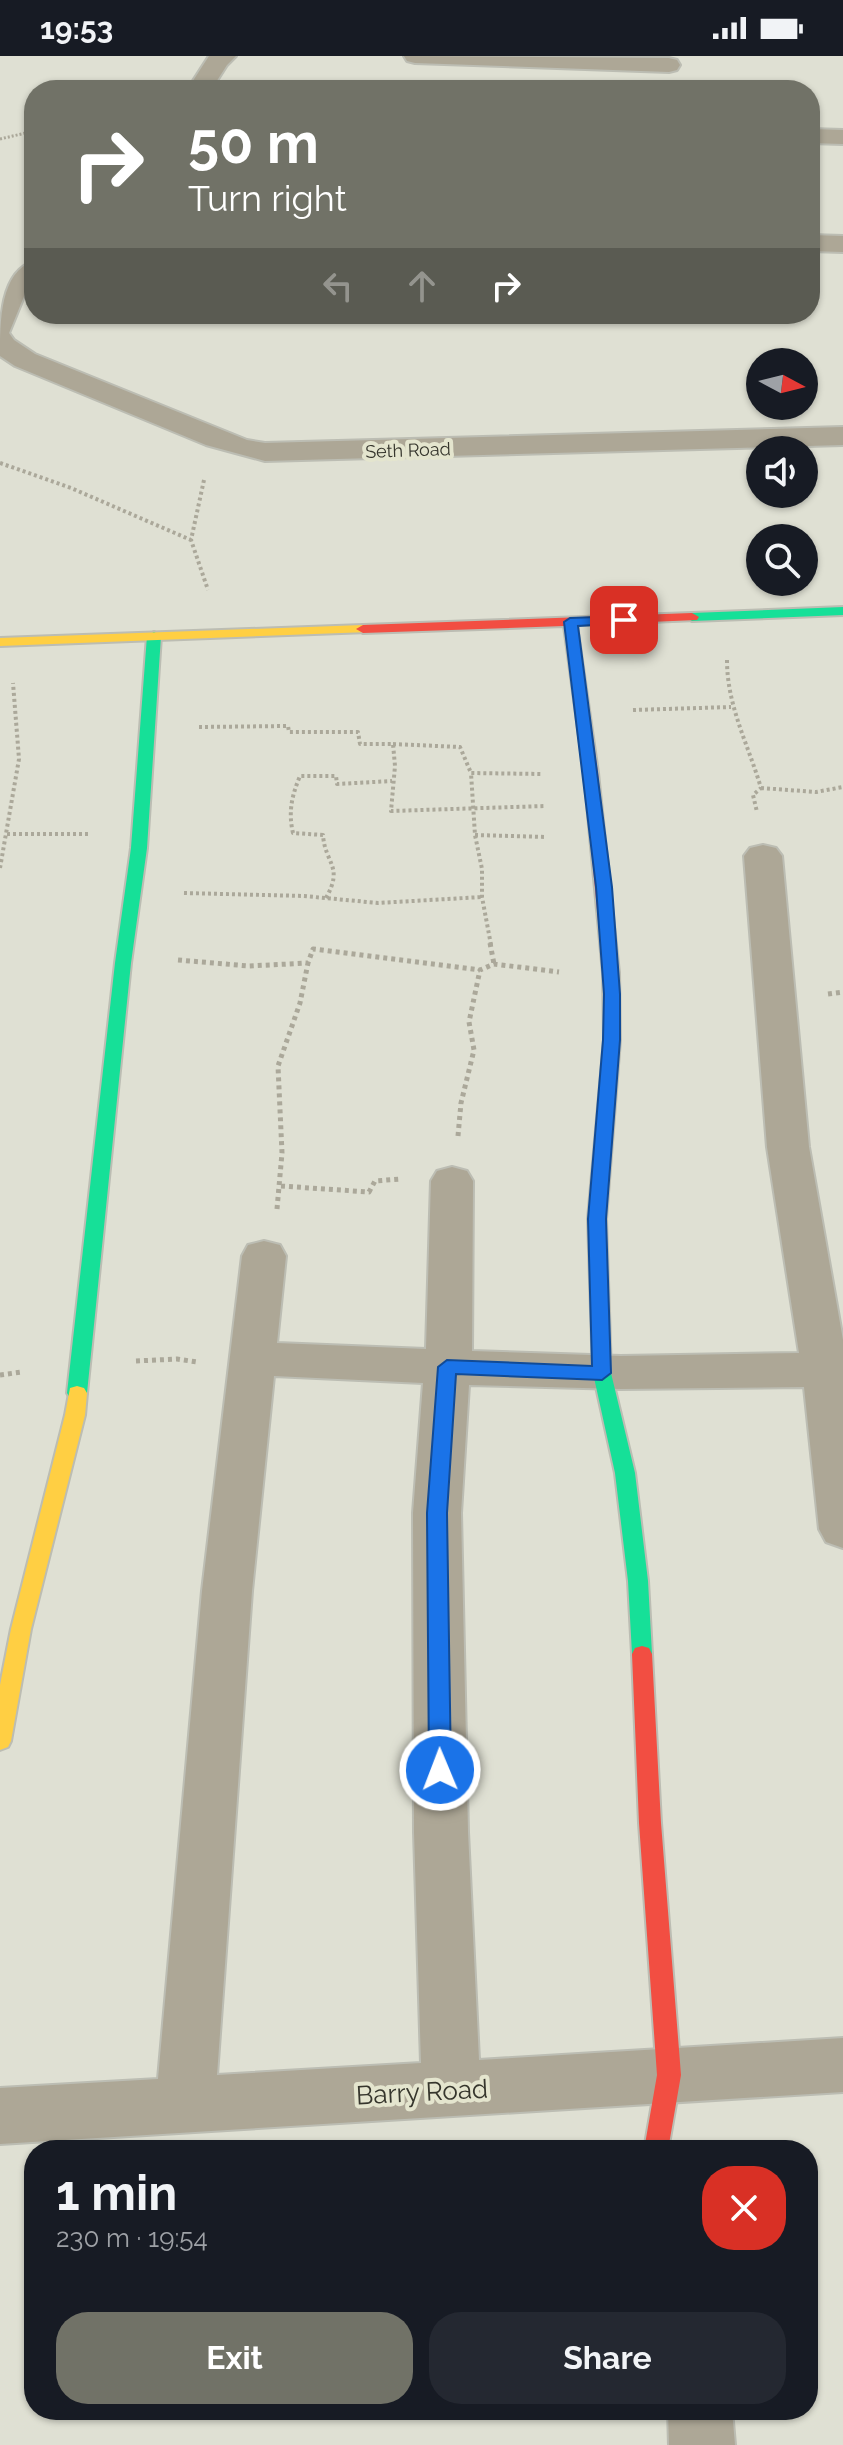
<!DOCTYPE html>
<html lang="en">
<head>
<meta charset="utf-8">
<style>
	body { margin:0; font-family:Raleway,sans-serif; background:#242831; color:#f1f3f6; height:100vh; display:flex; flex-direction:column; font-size:30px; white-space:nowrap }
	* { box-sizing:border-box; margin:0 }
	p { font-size:26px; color:#9ea1a6 }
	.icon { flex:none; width:44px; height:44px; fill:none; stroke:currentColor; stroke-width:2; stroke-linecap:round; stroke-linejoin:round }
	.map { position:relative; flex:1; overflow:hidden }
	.side { position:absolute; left:24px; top:2084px; width:794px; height:280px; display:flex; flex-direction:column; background:#171b24; border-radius:32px; box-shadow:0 2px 6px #0004 }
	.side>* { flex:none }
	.top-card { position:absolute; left:24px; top:24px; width:796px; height:244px; border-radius:32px; box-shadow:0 2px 6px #0004; background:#717267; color:#fff; overflow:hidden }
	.needle { width:52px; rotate:97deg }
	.tools { position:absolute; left:746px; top:292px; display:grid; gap:16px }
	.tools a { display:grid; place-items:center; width:72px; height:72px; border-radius:50%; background:#171b24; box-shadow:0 2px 6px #0004; font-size:40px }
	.pin { position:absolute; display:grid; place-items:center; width:68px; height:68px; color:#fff; margin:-34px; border-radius:16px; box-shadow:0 4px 12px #0006 }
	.me { position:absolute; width:88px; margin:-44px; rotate:359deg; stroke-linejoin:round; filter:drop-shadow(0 0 6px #0008) }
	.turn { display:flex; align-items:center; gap:28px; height:168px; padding:0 32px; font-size:36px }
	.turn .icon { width:104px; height:104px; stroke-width:2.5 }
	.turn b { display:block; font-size:56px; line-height:68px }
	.lanes { display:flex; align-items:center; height:76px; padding:0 32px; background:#0003; justify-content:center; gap:40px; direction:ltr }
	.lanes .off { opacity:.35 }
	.round { display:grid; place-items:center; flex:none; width:84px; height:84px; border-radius:32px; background:#242831 }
	.summary { display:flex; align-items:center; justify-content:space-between; height:136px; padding:0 32px }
	h1 { font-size:48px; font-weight:700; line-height:60px }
	.action { display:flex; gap:16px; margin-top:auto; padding:16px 32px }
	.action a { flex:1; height:92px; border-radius:32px; background:#717267; color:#fff; font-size:32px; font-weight:700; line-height:92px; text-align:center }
	.action a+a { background:#242831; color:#f1f3f6 }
	.status { display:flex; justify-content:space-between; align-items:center; height:56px; padding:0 40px; background:#171b24; direction:ltr }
	.status svg { height:22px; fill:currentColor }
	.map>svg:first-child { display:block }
</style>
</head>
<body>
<div class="status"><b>19:53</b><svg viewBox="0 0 49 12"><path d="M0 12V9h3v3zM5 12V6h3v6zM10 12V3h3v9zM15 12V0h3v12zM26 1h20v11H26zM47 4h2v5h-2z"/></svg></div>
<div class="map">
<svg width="843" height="2389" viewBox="0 0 843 2389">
	<rect width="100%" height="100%" fill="#dfe0d3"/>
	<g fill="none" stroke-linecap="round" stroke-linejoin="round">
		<defs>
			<path id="street" d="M 209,0 L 236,0 L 227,9 L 211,34 L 187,34 Z
				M 404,0 L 669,2 L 677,4 L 680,9 L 677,14 L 669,16 L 415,7 L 407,5 Z
				M 810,73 L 843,74 L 843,88 L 810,87 Z
				M 810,179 L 843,180 L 843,196 L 810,195 Z
				M 34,205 L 34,226 L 25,238 L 9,277 L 14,284 L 35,298 L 247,384 L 265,387 L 843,371 L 843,389 L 265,405 L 206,389 L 15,310 L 0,300 C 0,265 0,216 34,205 Z
				M 763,789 L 776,792 L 782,800 L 809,1091 L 843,1284 L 843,1492 L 826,1486 L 819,1473 L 804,1331 L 621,1333 L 469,1329 L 461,1457 L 468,1776 L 479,2004 L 843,1982 L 843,2036 L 0,2088 L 0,2032 L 158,2023 L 202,1535 L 242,1200 L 248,1189 L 264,1185 L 280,1189 L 286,1200 L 277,1287 L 426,1293 L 431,1125 L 437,1115 L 452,1111 L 467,1115 L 473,1125 L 472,1295 L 621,1300 L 799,1297 L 767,1091 L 744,800 L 750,792 ZM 274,1320 L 423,1327 L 413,1457 L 414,1776 L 421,2007 L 217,2019 L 252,1535 Z
				M 668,2354 L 732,2354 L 735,2389 L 669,2389 Z"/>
			<path id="fast" d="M 843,551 L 843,559 L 692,565 L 685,561 L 692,557 Z
				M 154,576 L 161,580 L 147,792 L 131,907 L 87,1337 L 84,1342 L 70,1342 L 67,1337 L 115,907 L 131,792 L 147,580 Z
				M 611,912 L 619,917 L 620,984 L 606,1163 L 611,1317 L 635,1417 L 648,1525 L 652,1598 L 649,1604 L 642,1606 L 635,1604 L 632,1598 L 628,1525 L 615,1417 L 593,1317 L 588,1163 L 604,984 L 603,917 Z"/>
			<path id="slow" d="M 363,569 L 370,573 L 368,576 L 0,590 L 0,582 Z
				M 77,1330 L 84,1332 L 87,1337 L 85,1359 L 31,1573 L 11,1685 L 8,1691 L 0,1694 L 0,1629 L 11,1573 L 65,1359 L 70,1332 Z"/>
			<path id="jam" d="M 692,557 L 699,561 L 697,564 L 577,569 L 598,717 L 619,917 L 611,922 L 603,917 L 584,717 L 564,570 L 363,577 L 356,573 L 363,569 Z
				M 642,1590 L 649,1592 L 652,1598 L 661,1767 L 681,2019 L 668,2094 L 644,2094 L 657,2019 L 639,1767 L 632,1598 L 635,1592 Z"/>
		</defs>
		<use href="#street" stroke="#bcbdb3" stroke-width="4"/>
		<use href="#fast" stroke="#bcbdb3" stroke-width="4"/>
		<use href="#slow" stroke="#bcbdb3" stroke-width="4"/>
		<use href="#jam" stroke="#bcbdb3" stroke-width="4"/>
		<path stroke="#aba89a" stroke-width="3" stroke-dasharray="2 2" stroke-linecap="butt" d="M 0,83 L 34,75"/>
		<path stroke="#aba89a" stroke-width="4" stroke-dasharray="3 3" stroke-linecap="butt" d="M 0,407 L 71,432 L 191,484
			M 204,424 L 191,484 L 208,534
			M 727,604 C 727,650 748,688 761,732 L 753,739 L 757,756
			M 633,654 L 731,651
			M 199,671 L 288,670 L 289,676 L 358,676 L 360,688 L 393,688 L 395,710 L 391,755 L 545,750
			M 393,688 L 460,691 L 471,717
			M 761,732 L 816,736 L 843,731
			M 7,778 L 90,778
			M 475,779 L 546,781
			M 0,812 L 19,703 L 13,627
			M 184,837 L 304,840 L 378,847 L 482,841
			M 326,842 C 344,810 325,808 323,779 L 293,777 C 288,756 292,739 300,720 L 336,720 L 337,728 L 392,725
			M 491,889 L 482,841 L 482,813 L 475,779 L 471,717 L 541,718"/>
		<path stroke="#aba89a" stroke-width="5" stroke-dasharray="4 4" stroke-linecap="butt" d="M 490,887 L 494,908
			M 178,904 L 249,910 L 308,907 L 313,893 L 480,914
			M 828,938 L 843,936
			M 458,1080 L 461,1047 L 474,994 L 469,966 L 480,914 L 494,908 L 559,916
			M 281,1130 L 369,1136 L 375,1125 L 400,1123
			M 277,1153 L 282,1097 L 278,1010 L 300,947 L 308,907
			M 136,1305 L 177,1303 L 197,1306
			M 0,1319 L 22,1316"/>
		<use href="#street" fill="#ada796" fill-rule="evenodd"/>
		<use href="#fast" fill="#16e098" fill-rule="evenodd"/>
		<use href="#slow" fill="#ffcf43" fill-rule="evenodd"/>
		<use href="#jam" fill="#f24e42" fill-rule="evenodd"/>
	</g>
	<path fill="#1a73e8" stroke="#114b97" stroke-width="2" d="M 624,560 L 631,564 L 629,567 L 578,570 L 612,831 L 620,938 L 620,984 L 606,1163 L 611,1317 L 602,1324 L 456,1318 L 447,1457 L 451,1714 L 448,1720 L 440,1723 L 433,1720 L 429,1714 L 427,1457 L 438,1311 L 447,1304 L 592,1310 L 588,1163 L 603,984 L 604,938 L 596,831 L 564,566 L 570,562 Z"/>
	<g text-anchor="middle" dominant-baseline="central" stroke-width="8" stroke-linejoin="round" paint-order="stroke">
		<g font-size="18" fill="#36362d" stroke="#e4e5ce">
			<text transform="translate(408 394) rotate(-2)">Seth Road</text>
		</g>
		<g font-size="26" fill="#36362d" stroke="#e4e5ce">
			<text transform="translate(422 2036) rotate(-3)">Barry Road</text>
		</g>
	</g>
</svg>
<div class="tools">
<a><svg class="needle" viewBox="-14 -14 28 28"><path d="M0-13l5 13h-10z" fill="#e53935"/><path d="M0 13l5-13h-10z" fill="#9ea1a6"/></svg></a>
<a><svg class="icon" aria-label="sound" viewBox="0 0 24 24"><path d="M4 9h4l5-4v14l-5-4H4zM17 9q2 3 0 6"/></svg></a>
<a><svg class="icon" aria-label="search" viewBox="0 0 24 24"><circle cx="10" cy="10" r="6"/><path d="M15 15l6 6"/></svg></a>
</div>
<div class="pin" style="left:624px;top:564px;background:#d93025"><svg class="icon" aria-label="arrive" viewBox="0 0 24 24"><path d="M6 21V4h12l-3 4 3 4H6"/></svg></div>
<svg class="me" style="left:440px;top:1714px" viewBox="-20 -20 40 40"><circle r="17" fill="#1a73e8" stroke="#fff" stroke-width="3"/><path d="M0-11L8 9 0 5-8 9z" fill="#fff"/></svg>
<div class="top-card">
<div class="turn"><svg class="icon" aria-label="right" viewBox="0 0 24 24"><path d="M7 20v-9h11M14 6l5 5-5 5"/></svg><div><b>50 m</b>Turn right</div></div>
<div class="lanes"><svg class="icon off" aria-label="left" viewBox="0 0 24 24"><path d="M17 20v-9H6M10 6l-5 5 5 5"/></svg><svg class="icon off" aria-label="ahead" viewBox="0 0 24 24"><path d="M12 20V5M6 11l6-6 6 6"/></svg><svg class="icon" aria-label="right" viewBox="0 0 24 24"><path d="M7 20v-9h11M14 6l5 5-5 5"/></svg></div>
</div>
<section class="side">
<div class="summary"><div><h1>1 min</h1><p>230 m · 19:54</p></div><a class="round" style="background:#d93025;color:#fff"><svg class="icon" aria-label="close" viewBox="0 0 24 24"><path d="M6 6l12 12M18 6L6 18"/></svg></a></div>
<div class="action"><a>Exit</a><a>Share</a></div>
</section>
</div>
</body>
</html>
